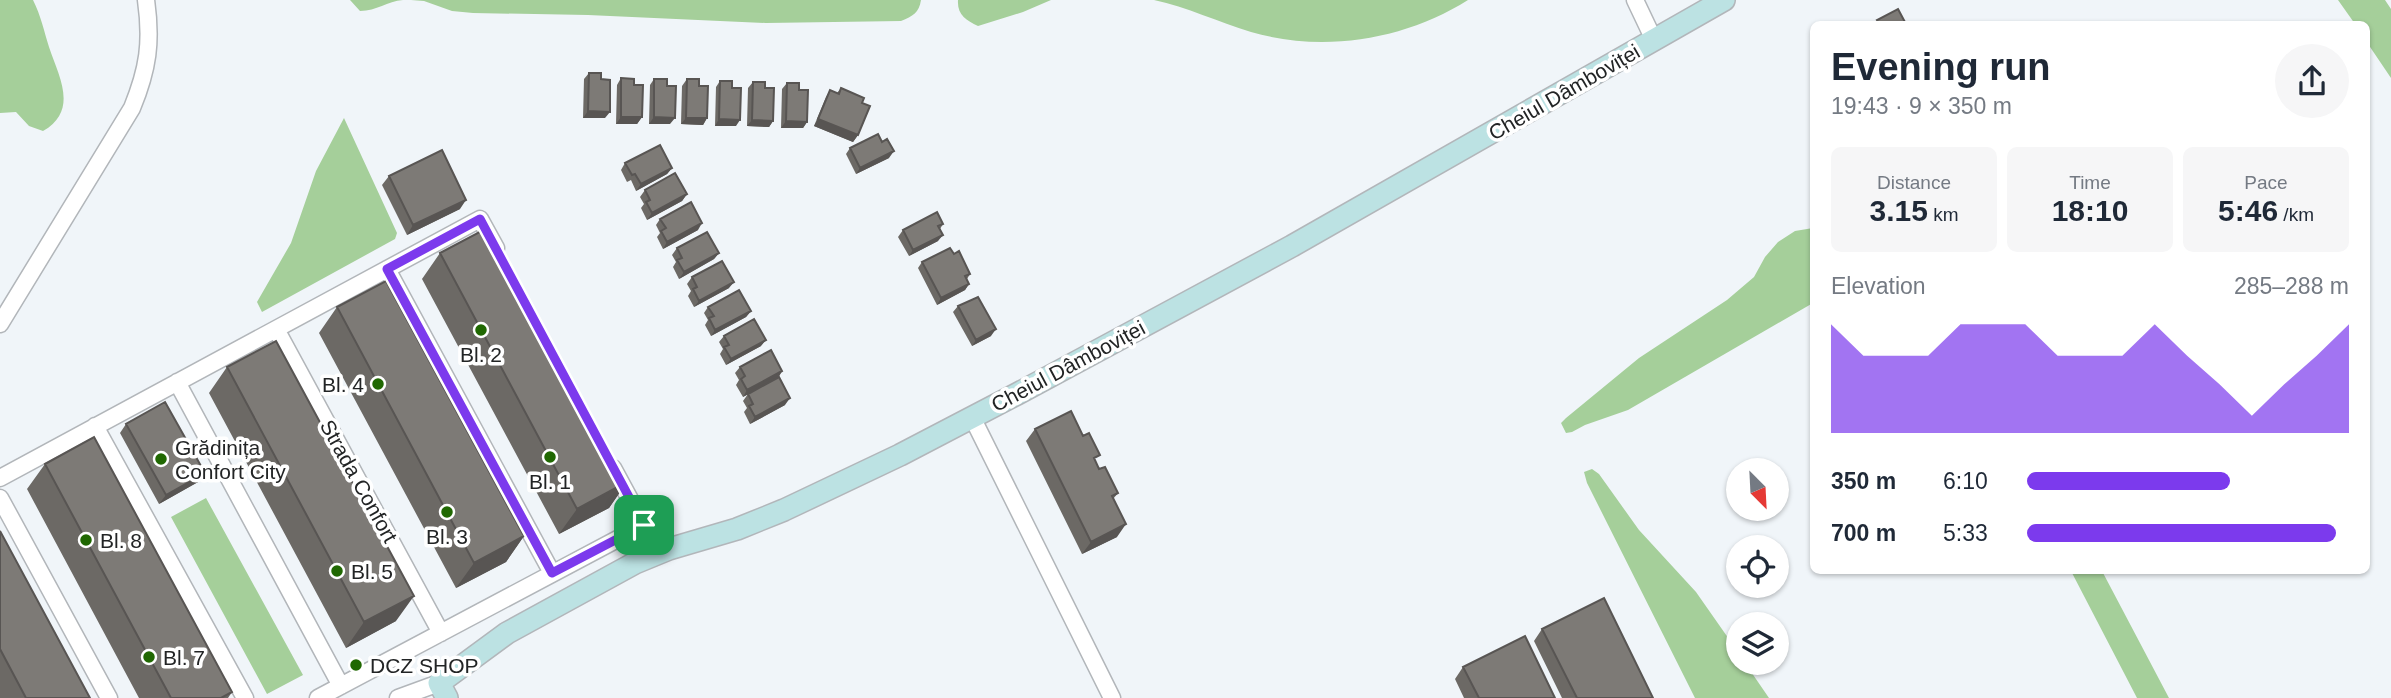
<!DOCTYPE html>
<meta charset="utf-8">
<style>
body{margin:0;font-family:Arial,sans-serif;background:#f6f6f7;color:#1f2937;height:100vh;display:flex;flex-direction:column;font-size:26px;white-space:nowrap}
*{box-sizing:border-box;margin:0}
p{font-size:23px;color:#747a83}
.icon{flex:none;width:38px;height:38px;fill:none;stroke:currentColor;stroke-width:2;stroke-linecap:round;stroke-linejoin:round}
.map{position:relative;flex:1;overflow:hidden}
.details{position:absolute;left:1810px;top:21px;width:560px;height:553px;display:flex;flex-direction:column;background:#fff;border-radius:10px;box-shadow:0 2px 5px #0004}
.details>*{flex:none}
.needle{width:46px;rotate:156deg}
.fabs{position:absolute;left:1726px;top:458px;display:grid;gap:14px}
.fabs a{display:grid;place-items:center;width:63px;height:63px;border-radius:50%;background:#fff;box-shadow:0 2px 5px #0004;font-size:35px}
.pin{position:absolute;display:grid;place-items:center;width:60px;height:60px;color:#fff;margin:-30px;border-radius:14px;box-shadow:0 4px 10px #0006}
.round{display:grid;place-items:center;flex:none;width:74px;height:74px;border-radius:37px;background:#f6f6f7}
.summary{display:flex;align-items:center;justify-content:space-between;height:119px;padding:0 21px}
h1{font-size:38px;font-weight:800;line-height:52px}
.figures{display:grid;grid-template-columns:repeat(3,1fr);gap:10px;height:119px;padding:7px 21px}
.figures div{display:grid;align-content:center;border-radius:10px;background:#f6f6f7;text-align:center}
.figures b{font-size:30px;font-weight:800}
.figures small{font-size:19px;font-weight:400}
.figures p{font-size:19px}
.chart{height:196px;padding:14px 21px}
.chart p{display:flex;justify-content:space-between}
.chart svg{width:100%;height:126px;margin-top:7px;fill:#7c3aed;opacity:.7}
ul{padding:0 21px;list-style:none;font-size:23px}
li{display:grid;grid-template-columns:112px 84px 1fr;align-items:center;height:52px}
li i{height:18px;border-radius:9px;background:#7c3aed}
.map>svg:first-child{display:block}
</style>
<div class="map">
<svg width="2391" height="698" viewBox="0 0 2391 698">
<rect width="100%" height="100%" fill="#f0f5f9"/>
<path fill="#a5cf9a" d="M0,0H33C41,16 44,31 49,47C59,77 79,110 43,131L29,126L16,112L0,113Z
M350,0H403C387,1 377,11 360,11Z
M411,0H921C919,13 913,16 901,21L766,23L588,15L473,13L452,11L424,1Z
M958,0H1051L1023,12L978,26C966,20 957,15 958,0Z
M1154,0H1468C1405,40 1323,53 1251,32C1218,22 1187,7 1154,0Z
M2338,0H2385L2391,9V78L2366,41V24H2355Z
M344,118L397,233L395,239L262,312L257,302L291,243L316,171Z
M1813,228V303L1628,410L1585,425L1572,432L1566,433L1561,423L1566,418L1639,358L1727,300L1754,277L1765,257L1778,242L1795,231Z
M1592,469L1599,474L1639,530L1696,592L1738,652V663H1745L1769,698H1695L1587,483L1584,472Z
M206,498L303,675L267,694L171,517Z
M2071,571H2102L2169,698H2137Z"/>
<g fill="none" stroke-linecap="round" stroke-linejoin="round">
<g stroke="#b2b6ba" stroke-width="19">
<path id="street" d="M1635,0L1654,40
M387,269L552,573
M0,324L132,108C148,69 152,42 146,0
M276,329L441,633
M177,382L341,686
M972,417L1112,698
M95,426L245,698
M613,468L659,553
M0,478L480,219L496,248
M0,498L109,698
M318,698L644,525
M398,698L439,683"/>
</g>
<g stroke="#b2b6ba" stroke-width="24">
<path id="secondary" d="M447,698L439,683L507,633L635,563L669,549L737,529L784,510L900,455L1017,394L1292,246L1724,0"/>
</g>
<use href="#street" stroke="#fff" stroke-width="16"/>
<use href="#secondary" stroke="#bce2e3" stroke-width="21"/>
</g>
<path fill="#6c6965" d="M589,73L601,79L605,118H583L584,79Z
M621,78L634,85L642,117L637,124H616L617,85Z
M654,79L670,124H649L650,85Z
M687,79L699,86L707,118L703,125L681,124L682,86Z
M720,81L732,88L736,126H715L716,87Z
M753,82L773,121L769,127L747,126L748,88Z
M787,83L799,90L807,122L803,128H781L782,89Z
M841,88L862,103L858,135L853,142L814,126L826,97L830,90L837,93Z
M850,148L889,158L856,174L846,154Z
M625,163L672,168L667,174L636,191L631,180L627,182L621,170Z
M389,176L460,209L407,235L382,185Z
M645,190L687,194L682,201L647,220L641,208L644,204L640,197Z
M660,219L698,230L663,249L657,237L660,233L656,225Z
M943,224L940,229L938,241L909,256L898,237L903,230Z
M677,248L719,253L714,259L679,279L673,267L676,262L672,255Z
M440,253L627,482L609,508L559,534L422,279Z
M954,254L970,274L967,279L969,284L965,290L937,305L918,268L922,262Z
M692,277L729,288L694,307L688,296L691,291L687,284Z
M958,306L991,336L972,346L953,312Z
M337,307L524,536L506,562L456,588L319,333Z
M708,307L751,311L746,317L711,336L705,325L708,320L704,313Z
M724,336L761,346L726,365L720,354L723,349L719,342Z
M227,367L396,621L346,648L209,393Z
M740,367L782,371L778,378L743,397L736,385L739,380L735,373Z
M748,394L785,405L750,424L744,412L747,408L743,401Z
M126,424L198,482L159,504L120,433Z
M1035,429L1095,461L1099,469L1118,493L1113,499L1117,537L1082,554L1026,441Z
M45,464L232,692L228,698H139L27,489Z
M0,531L90,698H0Z
M1542,629L1653,698H1562L1534,641Z
M1463,667L1555,698H1464L1455,679Z"/>
<path fill="#585553" d="M588,111L610,112L605,118H583Z
M621,117H642L637,124H616Z
M654,117L675,118L670,124H649Z
M686,118H707L703,125L681,124Z
M719,119L740,120L736,126H715Z
M818,119L858,135L853,142L814,126Z
M752,120L773,121L769,127L747,126Z
M786,121L807,122L803,128H781Z
M894,151L889,158L856,174L860,168Z
M672,168L667,174L636,191L641,184Z
M687,194L682,201L647,220L652,213Z
M466,200L460,209L407,235L413,225Z
M702,223L698,230L663,249L667,242Z
M943,235L938,241L909,256L913,250Z
M719,253L714,259L679,279L684,272Z
M734,282L729,288L694,307L699,301Z
M969,284L965,290L937,305L941,298Z
M751,311L746,317L711,336L715,330Z
M996,329L991,336L972,346L976,340Z
M766,340L761,346L726,365L731,359Z
M782,371L778,378L743,397L747,390Z
M790,398L785,405L750,424L755,417Z
M205,473L198,482L159,504L166,495Z
M627,482L609,508L559,534L577,509Z
M1126,524L1117,537L1082,554L1091,542Z
M524,536L506,562L456,588L474,563Z
M414,596L396,621L346,648L364,622Z"/>
<path fill="#7d7a76" stroke="#585553" stroke-width="2" d="M1898,9L1906,24H1880L1877,20Z
M589,73H601V79L610,80V112L588,111Z
M621,78L634,79V85H643L642,117H621Z
M654,79H667V86H676L675,118L654,117Z
M687,79H699V86H708L707,118H686Z
M720,81H732V88H741L740,120L719,119Z
M753,82H765V88H774L773,121L752,120Z
M787,83H799V90H808L807,122L786,121Z
M841,88L864,98L862,103L870,106L858,135L818,119L830,90L839,94Z
M878,134L882,142L887,139L894,151L860,168L850,148Z
M660,145L672,168L641,184L635,174L632,175L625,163Z
M442,150L466,200L413,225L389,176Z
M675,173L687,194L652,213L646,202L650,200L645,190Z
M691,202L702,223L667,242L661,231L666,228L660,219Z
M937,212L943,224L938,226L943,235L913,250L903,230Z
M489,227L627,482L577,509L440,253Z
M707,232L719,253L684,272L677,260L682,258L677,248Z
M950,248L954,254L959,251L970,274L965,276L969,284L941,298L922,262Z
M722,261L734,282L699,301L693,289L697,287L692,277Z
M386,281L524,536L474,563L337,307Z
M739,290L751,311L715,330L709,318L714,316L708,307Z
M978,297L996,329L976,340L958,306Z
M754,319L766,340L731,359L724,347L729,345L724,336Z
M276,341L414,596L364,622L227,367Z
M771,350L782,371L747,390L741,379L745,376L740,367Z
M779,377L790,398L755,417L749,406L753,404L748,394Z
M165,402L205,473L166,495L126,424Z
M1071,411L1083,436L1089,433L1100,455L1094,458L1099,469L1105,467L1118,493L1112,496L1126,524L1091,542L1035,429Z
M94,437L232,692L221,698H171L45,464Z
M0,531L90,698H26L0,649Z
M1604,598L1653,698H1577L1542,629Z
M1525,636L1555,698H1479L1463,667Z"/>
<g fill="none" stroke-linecap="round" stroke-linejoin="round">
<g stroke="#fff" stroke-width="14">
<path id="route" d="M480,219L644,525L552,573L387,269Z"/>
</g>
<use href="#route" stroke="#7c3aed" stroke-width="9"/>
</g>
<g fill="#206802" stroke="#fff" stroke-width="2.5">
<circle cx="481" cy="330" r="7"/>
<circle cx="378" cy="384" r="7"/>
<circle cx="550" cy="457" r="7"/>
<circle cx="161" cy="459" r="7"/>
<circle cx="447" cy="512" r="7"/>
<circle cx="86" cy="540" r="7"/>
<circle cx="337" cy="571" r="7"/>
<circle cx="149" cy="657" r="7"/>
<circle cx="356" cy="665" r="7"/>
</g>
<g text-anchor="middle" dominant-baseline="central" stroke-width="7" stroke-linejoin="round" paint-order="stroke">
<g font-size="21" fill="#222425" stroke="#fff">
<text transform="translate(1564 92) rotate(-30)">Cheiul Dâmboviței</text>
<text transform="translate(1068 366) rotate(-28)">Cheiul Dâmboviței</text>
<text transform="translate(359 481) rotate(61)">Strada Confort</text>
</g>
<g font-size="21" fill="#222425" stroke="#fff" text-anchor="start">
<text x="481" y="354" text-anchor="middle">Bl. 2</text>
<text x="364" y="384" text-anchor="end">Bl. 4</text>
<text x="175" y="447">Grădinița<tspan x="175" dy="24">Confort City</tspan></text>
<text x="550" y="481" text-anchor="middle">Bl. 1</text>
<text x="447" y="536" text-anchor="middle">Bl. 3</text>
<text x="100" y="540">Bl. 8</text>
<text x="351" y="571">Bl. 5</text>
<text x="163" y="657">Bl. 7</text>
<text x="370" y="665">DCZ SHOP</text>
</g>
</g>
</svg>
<div class="fabs">
<a><svg class="needle" viewBox="-14 -14 28 28"><path d="M0-13l5 13h-10z" fill="#e53935"/><path d="M0 13l5-13h-10z" fill="#747a83"/></svg></a>
<a><svg class="icon" aria-label="locate" viewBox="0 0 24 24"><circle cx="12" cy="12" r="6"/><path d="M12 2v4M12 18v4M2 12h4M18 12h4"/></svg></a>
<a><svg class="icon" aria-label="layers" viewBox="0 0 24 24"><path d="M12 4l9 5-9 5-9-5zM3 14l9 5 9-5"/></svg></a>
</div>
<div class="pin" style="left:644px;top:525px;background:#1e9e55"><svg class="icon" aria-label="arrive" viewBox="0 0 24 24"><path d="M6 21V4h12l-3 4 3 4H6"/></svg></div>
<section class="details">
<div class="summary"><div><h1>Evening run</h1><p>19:43 · 9 × 350 m</p></div><a class="round"><svg class="icon" aria-label="share" viewBox="0 0 24 24"><path d="M12 15V3M7 8l5-5 5 5M5 13v7h14v-7"/></svg></a></div>
<div class="figures">
<div><p>Distance</p><b>3.15<small> km</small></b></div>
<div><p>Time</p><b>18:10</b></div>
<div><p>Pace</p><b>5:46<small> /km</small></b></div>
</div>
<div class="chart"><p><span>Elevation</span>285–288 m</p>
<svg viewBox="0 0 160 44" preserveAspectRatio="none"><path d="M0 44V6L10 17L20 17L30 17L40 6L50 6L60 6L70 17L80 17L90 17L100 6L110 17L120 27L130 38L140 27L150 17L160 6V44z"/></svg>
</div>
<ul>
<li><b>350 m</b>6:10<i style="width:63%"></i></li>
<li><b>700 m</b>5:33<i style="width:96%"></i></li>
</ul>
</section>
</div>
